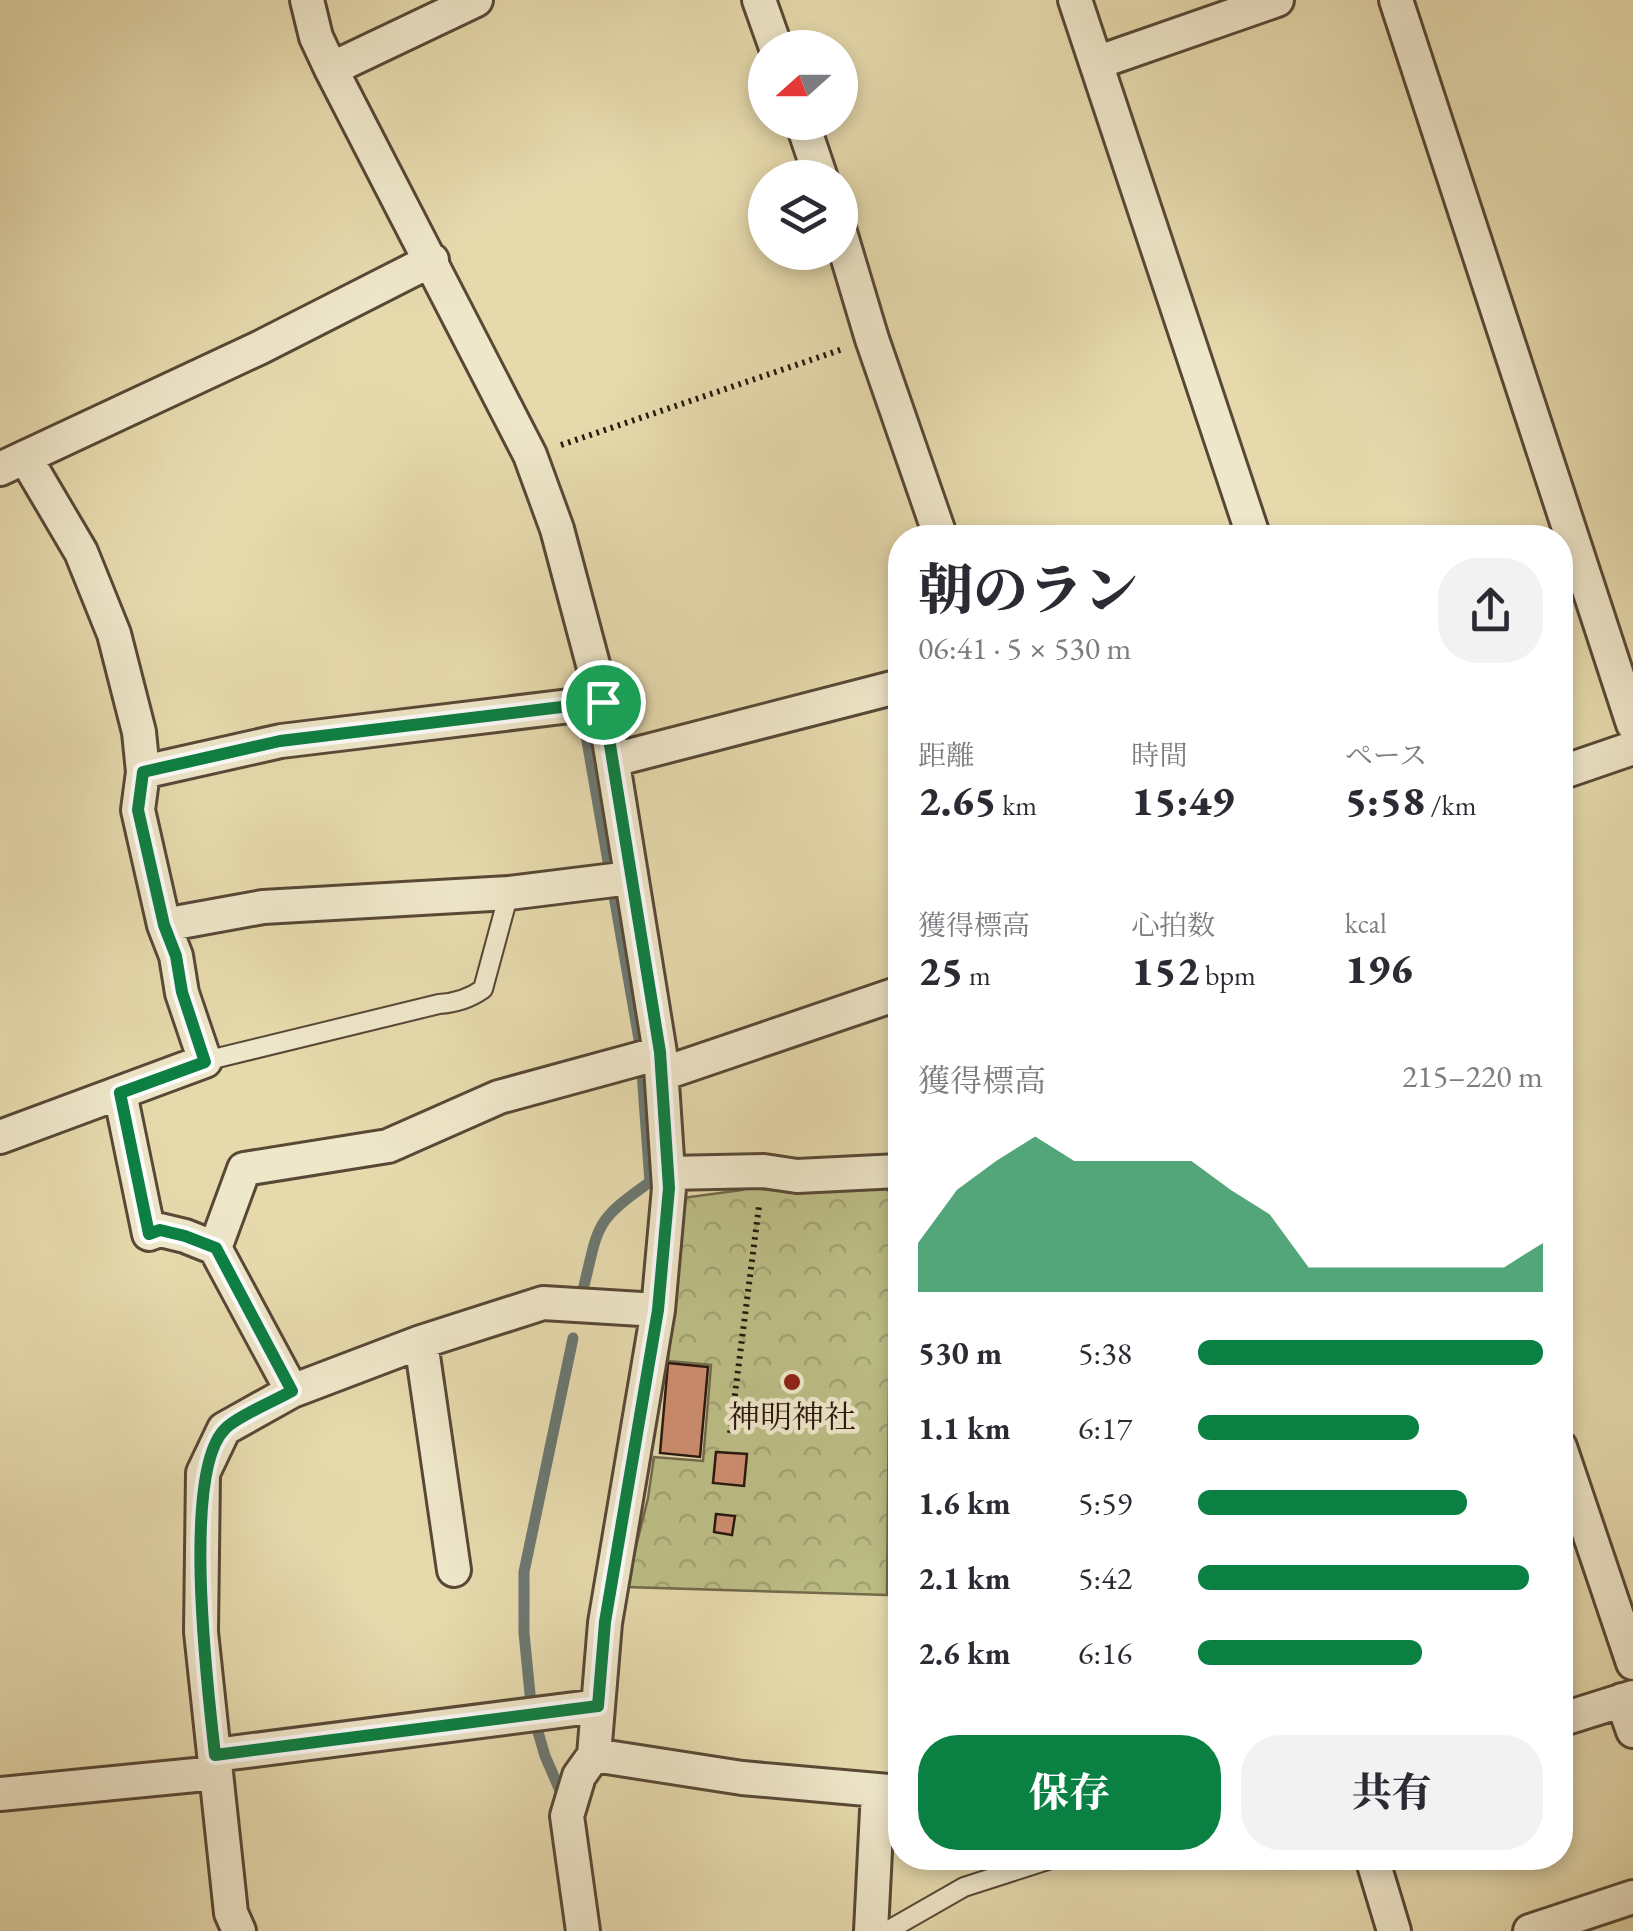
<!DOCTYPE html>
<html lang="ja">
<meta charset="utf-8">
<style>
body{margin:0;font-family:"EB Garamond","Noto Serif JP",serif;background:#f2f2f3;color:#2b2b33;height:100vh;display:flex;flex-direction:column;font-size:38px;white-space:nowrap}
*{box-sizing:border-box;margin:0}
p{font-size:32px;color:#7c7c81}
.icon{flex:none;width:55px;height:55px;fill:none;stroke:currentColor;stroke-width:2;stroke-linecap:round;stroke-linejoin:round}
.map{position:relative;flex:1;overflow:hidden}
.sheet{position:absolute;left:888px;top:525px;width:685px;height:1345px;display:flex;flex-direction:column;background:#fff;border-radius:40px;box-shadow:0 5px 15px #0003}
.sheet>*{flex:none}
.needle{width:65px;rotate:249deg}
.tools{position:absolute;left:748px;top:30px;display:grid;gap:20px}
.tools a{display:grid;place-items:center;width:110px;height:110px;border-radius:50%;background:#fff;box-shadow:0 5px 15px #0003;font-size:50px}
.pin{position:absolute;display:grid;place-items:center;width:85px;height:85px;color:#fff;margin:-42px;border:5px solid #fff;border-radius:50%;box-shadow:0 2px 10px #0007}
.round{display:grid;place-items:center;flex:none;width:105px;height:105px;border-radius:40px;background:#f2f2f3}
.head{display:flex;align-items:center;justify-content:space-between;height:170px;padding:0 30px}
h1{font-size:55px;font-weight:800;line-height:75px}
.stats{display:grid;grid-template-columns:repeat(3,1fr);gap:15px;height:170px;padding:10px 30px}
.stats div{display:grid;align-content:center}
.stats b{font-size:42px;font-weight:800}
.stats small{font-size:28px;font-weight:400}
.stats p{font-size:28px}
.chart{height:280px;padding:20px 30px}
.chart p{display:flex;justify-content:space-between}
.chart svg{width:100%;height:180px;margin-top:10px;fill:#0b8043;opacity:.7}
.button{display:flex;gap:20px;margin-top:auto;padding:20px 30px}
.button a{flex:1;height:115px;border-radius:40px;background:#0b8043;color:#fff;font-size:40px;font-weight:800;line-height:115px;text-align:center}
.button a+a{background:#f2f2f3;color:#2b2b33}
ul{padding:0 30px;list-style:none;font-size:32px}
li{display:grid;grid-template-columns:160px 120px 1fr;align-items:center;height:75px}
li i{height:25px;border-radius:12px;background:#0b8043}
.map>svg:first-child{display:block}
</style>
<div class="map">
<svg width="1633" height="1931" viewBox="0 0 1633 1931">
<defs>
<pattern id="forest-crowns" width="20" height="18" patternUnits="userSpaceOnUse" patternTransform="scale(2.5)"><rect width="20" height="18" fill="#bcbd85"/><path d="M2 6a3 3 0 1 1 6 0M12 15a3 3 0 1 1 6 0" fill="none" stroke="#a2a272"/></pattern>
</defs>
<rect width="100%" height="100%" fill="#e6daad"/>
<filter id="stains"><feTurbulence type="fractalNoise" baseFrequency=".002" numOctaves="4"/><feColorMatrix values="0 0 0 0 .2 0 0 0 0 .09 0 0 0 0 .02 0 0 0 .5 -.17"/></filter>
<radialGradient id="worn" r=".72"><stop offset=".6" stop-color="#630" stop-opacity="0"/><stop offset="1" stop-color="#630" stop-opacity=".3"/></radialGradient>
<path fill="url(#forest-crowns)" stroke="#726a4a" stroke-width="2.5" d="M747,1187L787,1192L886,1187L891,1195L887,1595L626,1587L648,1498L654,1457L703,1461L711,1365L668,1361L682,1198L742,1190Z"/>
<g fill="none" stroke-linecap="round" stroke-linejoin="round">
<path stroke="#6c7872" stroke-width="11" d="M583,1290C599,1225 593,1222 650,1182L640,1045L584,724
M531,1704L524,1633V1572L573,1338
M536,1725L545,1756L562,1795"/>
</g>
<path fill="#cd8d70" stroke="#28170e" stroke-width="2.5" d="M668,1363L708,1367L700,1457L660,1453Z
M716,1452L747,1454L744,1486L713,1483Z
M716,1514L735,1516L732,1535L714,1532Z"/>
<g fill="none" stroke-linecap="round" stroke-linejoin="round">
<g stroke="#584836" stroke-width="22">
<path id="lane" d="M205,1061L439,1004C456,1003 469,999 483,989L509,893
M900,1171V1556
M887,1931L964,1887L1054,1858"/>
</g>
<g stroke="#584836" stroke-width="38">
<path id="street" d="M307,0L316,37L331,69L530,455L557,529L603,702L660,1053L669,1188L658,1310L605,1623L594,1755L579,1776L567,1816L583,1931
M759,0L776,48
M1075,0L1254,538
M1396,0L1633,724
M1096,63L1277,0
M331,69L476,0
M802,122L821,178
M840,232L872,339L941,538
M0,469L259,348L432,260
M613,760L900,686
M143,772L281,741L603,702
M1560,773L1633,748
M164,925L263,907L509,893L630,878
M662,1074L900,993
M120,1093L149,1234L160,1230L185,1236L215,1248L292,1391
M0,1137L205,1061L182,993L176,956L164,925L138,810L143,772L139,732L114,634L81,552L25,457
M668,1173L764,1171L797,1176L899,1171
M215,1248L244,1169L388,1146L499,1097L660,1053
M421,1342L454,1570
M1560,1447L1633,1663
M1622,1700L1633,1731
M1560,1720L1633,1697
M215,1755L598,1706
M594,1755L742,1778L900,1792
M0,1794L216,1773
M1372,1858L1394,1931
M239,1931L231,1913L201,1632L203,1473L224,1429L292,1391L421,1342L543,1303L658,1310
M871,1931L878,1791
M1530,1931L1633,1897"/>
</g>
<path stroke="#28170e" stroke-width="6" stroke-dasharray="2.5 5" stroke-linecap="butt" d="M561,445L843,349
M730,1433L759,1206"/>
<use href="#lane" stroke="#efe7ca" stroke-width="18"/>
<use href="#street" stroke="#efe7ca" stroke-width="32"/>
</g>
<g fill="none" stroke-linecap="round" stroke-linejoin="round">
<g stroke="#fff" stroke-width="20">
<path id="route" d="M603,702L660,1052L669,1188L658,1310L605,1622L598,1706L215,1755C208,1692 181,1472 225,1429C236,1417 276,1400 292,1391L216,1248L185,1236L160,1230L149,1234L120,1093L205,1062L182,992L176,956L164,925L138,810L143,772L280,741Z"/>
</g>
<use href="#route" stroke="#0b8043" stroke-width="12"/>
</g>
<circle fill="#8f2418" stroke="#efe7ca" stroke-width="4" cx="792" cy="1382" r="10"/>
<g text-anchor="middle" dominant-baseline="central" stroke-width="9" stroke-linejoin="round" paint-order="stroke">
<g font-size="32" fill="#28170e" stroke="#efe7ca">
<text x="792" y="1417">神明神社</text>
</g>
</g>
<rect width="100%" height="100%" filter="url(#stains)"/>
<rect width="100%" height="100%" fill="url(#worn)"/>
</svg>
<div class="tools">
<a><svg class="needle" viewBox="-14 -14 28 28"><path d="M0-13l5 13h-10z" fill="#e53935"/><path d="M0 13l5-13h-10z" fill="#7c7c81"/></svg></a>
<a><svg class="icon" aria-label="layers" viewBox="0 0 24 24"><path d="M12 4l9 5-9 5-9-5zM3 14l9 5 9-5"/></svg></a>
</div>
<div class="pin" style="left:603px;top:702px;background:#1e9e55"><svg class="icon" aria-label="arrive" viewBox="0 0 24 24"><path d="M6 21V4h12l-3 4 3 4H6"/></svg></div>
<section class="sheet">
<div class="head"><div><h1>朝のラン</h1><p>06:41 · 5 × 530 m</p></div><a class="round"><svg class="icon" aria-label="share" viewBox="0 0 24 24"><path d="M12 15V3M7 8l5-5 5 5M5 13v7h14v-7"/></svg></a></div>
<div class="stats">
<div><p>距離</p><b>2.65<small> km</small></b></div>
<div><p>時間</p><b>15:49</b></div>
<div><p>ペース</p><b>5:58<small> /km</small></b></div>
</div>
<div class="stats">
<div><p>獲得標高</p><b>25<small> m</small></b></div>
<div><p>心拍数</p><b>152<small> bpm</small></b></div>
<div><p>kcal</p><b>196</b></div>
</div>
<div class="chart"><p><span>獲得標高</span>215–220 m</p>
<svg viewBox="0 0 160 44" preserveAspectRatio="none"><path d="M0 44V32L10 19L20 12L30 6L40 12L50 12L60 12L70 12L80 19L90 25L100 38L110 38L120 38L130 38L140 38L150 38L160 32V44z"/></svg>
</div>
<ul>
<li><b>530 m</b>5:38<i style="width:100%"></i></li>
<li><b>1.1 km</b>6:17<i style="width:64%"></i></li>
<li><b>1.6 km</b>5:59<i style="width:78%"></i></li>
<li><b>2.1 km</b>5:42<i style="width:96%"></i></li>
<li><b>2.6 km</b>6:16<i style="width:65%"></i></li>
</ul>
<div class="button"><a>保存</a><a>共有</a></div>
</section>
</div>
